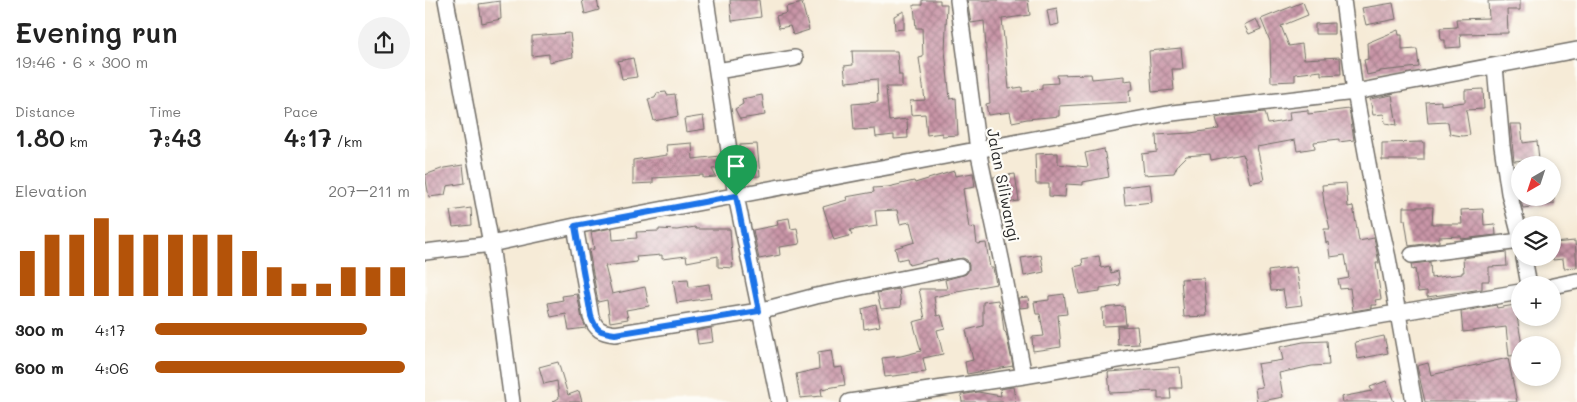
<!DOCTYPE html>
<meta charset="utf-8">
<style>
body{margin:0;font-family:Mali,sans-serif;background:#f2f2f2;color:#222;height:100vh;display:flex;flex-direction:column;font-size:19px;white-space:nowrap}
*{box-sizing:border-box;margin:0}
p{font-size:16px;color:#767676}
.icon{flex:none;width:28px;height:28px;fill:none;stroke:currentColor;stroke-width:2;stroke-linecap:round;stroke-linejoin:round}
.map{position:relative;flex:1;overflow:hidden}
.panel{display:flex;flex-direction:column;background:#fff;width:425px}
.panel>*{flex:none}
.needle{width:32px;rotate:219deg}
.fabs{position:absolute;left:1086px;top:156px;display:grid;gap:10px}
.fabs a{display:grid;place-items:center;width:50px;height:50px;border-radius:50%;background:#fff;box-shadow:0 2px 8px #0003;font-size:25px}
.pin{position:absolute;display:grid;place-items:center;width:42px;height:42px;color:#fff;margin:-51px -21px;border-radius:50% 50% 50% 0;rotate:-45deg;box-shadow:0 0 5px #0007}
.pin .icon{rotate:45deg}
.round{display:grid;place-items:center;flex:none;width:52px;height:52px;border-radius:26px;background:#f2f2f2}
.overview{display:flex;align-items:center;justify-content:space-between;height:85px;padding:0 15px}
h1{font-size:28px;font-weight:600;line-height:38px}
.stats{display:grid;grid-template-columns:repeat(3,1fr);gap:8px;height:85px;padding:5px 15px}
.stats div{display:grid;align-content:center}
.stats b{font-size:25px;font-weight:600}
.stats small{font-size:14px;font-weight:400}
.stats p{font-size:14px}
.chart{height:140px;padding:10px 15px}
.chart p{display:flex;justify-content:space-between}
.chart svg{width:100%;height:90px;margin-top:5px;stroke:#b45309;stroke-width:6}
ul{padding:0 15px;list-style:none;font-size:16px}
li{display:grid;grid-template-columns:80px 60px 1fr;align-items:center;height:38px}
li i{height:12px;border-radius:6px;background:#b45309}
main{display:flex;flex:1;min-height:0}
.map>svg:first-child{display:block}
</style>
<main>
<section class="panel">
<div class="overview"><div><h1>Evening run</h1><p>19:46 · 6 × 300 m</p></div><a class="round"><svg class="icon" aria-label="share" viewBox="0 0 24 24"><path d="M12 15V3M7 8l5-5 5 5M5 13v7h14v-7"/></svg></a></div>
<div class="stats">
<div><p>Distance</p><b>1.80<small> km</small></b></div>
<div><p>Time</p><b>7:43</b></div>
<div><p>Pace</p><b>4:17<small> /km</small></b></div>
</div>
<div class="chart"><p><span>Elevation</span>207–211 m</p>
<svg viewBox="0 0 160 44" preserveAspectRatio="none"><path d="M5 44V22M15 44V14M25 44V14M35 44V6M45 44V14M55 44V14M65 44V14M75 44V14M85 44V14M95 44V22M105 44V30M115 44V38M125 44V38M135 44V30M145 44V30M155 44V30"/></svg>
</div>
<ul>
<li><b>300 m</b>4:17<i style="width:83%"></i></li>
<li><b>600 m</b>4:06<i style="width:98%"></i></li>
</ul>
</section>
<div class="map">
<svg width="1152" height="402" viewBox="0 0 1152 402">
<defs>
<pattern id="building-cross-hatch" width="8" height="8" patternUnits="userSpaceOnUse" patternTransform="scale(1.25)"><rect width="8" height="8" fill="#c995a7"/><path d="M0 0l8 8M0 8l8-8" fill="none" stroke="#a37a88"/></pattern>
</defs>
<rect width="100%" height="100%" fill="#fdfcf7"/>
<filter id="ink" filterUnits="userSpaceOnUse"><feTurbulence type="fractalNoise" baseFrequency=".02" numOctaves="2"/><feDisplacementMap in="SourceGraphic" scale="10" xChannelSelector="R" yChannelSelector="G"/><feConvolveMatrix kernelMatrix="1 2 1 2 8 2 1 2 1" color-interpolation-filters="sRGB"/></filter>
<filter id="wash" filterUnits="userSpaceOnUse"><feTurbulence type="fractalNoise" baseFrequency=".0096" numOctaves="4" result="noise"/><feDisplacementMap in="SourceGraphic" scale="20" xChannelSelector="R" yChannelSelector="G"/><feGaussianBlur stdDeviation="1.12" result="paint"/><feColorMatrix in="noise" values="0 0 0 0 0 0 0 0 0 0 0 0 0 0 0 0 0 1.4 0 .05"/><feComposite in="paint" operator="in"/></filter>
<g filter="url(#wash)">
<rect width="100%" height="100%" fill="#f6ebd7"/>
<g id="blocks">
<path fill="url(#building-cross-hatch)" d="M157,0H172L174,10L160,14Z
M305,0H334L336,17L307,21Z
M497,0H515V4H522L520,51L525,99L531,98L533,135L517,136V133L502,135L500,114L486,115L485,101L500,100L494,58L498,57L497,28H491L489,5H497Z
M542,0H603L605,15L577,19L584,89L597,87V92L617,89V84L633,83L632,75L666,74L667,79L699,76V81L707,80L708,89L704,90L705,102L634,106V116L602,119L587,122L585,112L563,115L561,104L565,103L559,21L546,23Z
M1095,0V10H1082L1083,33L1035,34L1036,47L1020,48V40H1016L1015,28L1032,27L1031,19L1064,18L1063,1Z
M75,1L76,19L57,23L54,4Z
M878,2L883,15L856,26L864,46L877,44L879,59L915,57L916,74L896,75V71L870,74V81L846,82L845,41L836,19Z
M377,3L384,30L368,35L365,26L354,28L351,16L362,13L361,7Z
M968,3L971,19L941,25L937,8Z
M632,8L634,24L625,26L622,10Z
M479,11V29L470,30L469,16Z
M831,19L836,29L824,34L819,25Z
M909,23V34H890V24Z
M973,30L974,35H977V50L992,49L994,67L955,71V72L942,75L939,60L943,59L942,43Z
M145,33L148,57L124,62V54L107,56V36Z
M756,48L758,69H747L749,90L727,92L724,51Z
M427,51H472L474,75H477V87H461L464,121L482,119L483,138L469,139V135L451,137L450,129L429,130L427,104L453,102L452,79L421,82L419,66L428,65Z
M208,58L212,77L197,79L193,61Z
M1058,89L1059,109L1041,110L1045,135L1037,136L1025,134L1023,122L1003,123L1001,102L1016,101V105L1040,102V90Z
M241,92L242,95L250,94L253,116L229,121L223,99L230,98L232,93Z
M337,95L340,115L315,119L310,109L318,104L317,99Z
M967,95L972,125L960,123L959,114L948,115L945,99Z
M924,109L929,140L914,142V139L889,142L890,148L872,151L870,140L832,147L839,180L825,183L818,154L786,160L785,154L761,156L753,164L749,173L719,175L717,154L732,152L731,135L765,133L794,129L791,118L796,117L840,112L843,124L865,120L864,112L883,110V114Z
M278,116L280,129L261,132L259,119Z
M1085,124H1096L1098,143L1112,141L1114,159L1089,161Z
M999,142V160H957V143Z
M267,143L268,159L295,156L296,168L287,169L291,177L278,178V175L228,178V183L208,184V160L242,155L241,145Z
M332,144L335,176L318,177L315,145Z
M679,149L684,177L658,182V185L641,184L640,197L624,196V184H611L610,154L633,153V164L663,167L660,153Z
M38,165L40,183L22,186L20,195L4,197L0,175L19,168Z
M529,171L530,176L548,173L550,187L538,189L544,228L550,227L552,244L561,243L565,268H568L571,284L532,291V292L509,297L512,316L516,315L520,328L512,330L518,354L498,358L501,372L460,377L457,358L476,356L496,351L488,322L500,319L494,289H522L520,280L541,274L544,270V265L542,260L538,258L513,262L512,258L484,265L482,258L473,260L470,248L490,242L485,222L475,224L472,210L450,211L452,226L425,230L427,235L409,240L398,207L422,200L421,197L449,192L448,188L463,187L489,181L490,183Z
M590,174L594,201L574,204L568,177Z
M921,183L923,207L928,206L934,241L949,238L954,263H951L956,299L950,300L952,305H946V308L928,311L925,288L915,289L913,280L924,278L920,255L905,257L903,242L901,243L899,229H905L899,203L897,185Z
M725,184L727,202L700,205L698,187Z
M1095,198H1129V204L1098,208Z
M978,207H1008L1007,224H1037L1036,210L1058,209L1059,225L1070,224L1071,235L1036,239V236L1014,237V242L984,246L980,220H978Z
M46,208L47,225L28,227L25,211Z
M364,218L366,229L372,228L375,244L354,247L355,255L334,259L328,230L353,225L352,220Z
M270,227L271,229H305L308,268L293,267V256L262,262L261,256L237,259V255L211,257L212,262L180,266L187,294L220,287L224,306L201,310L203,319L185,322L182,300L173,302L164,250L169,249L166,232L187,228L188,240L212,238L211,232L234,231V229L252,230Z
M1150,241L1152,267L1139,268L1138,259L1128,260V243Z
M1081,252L1082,266L1064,267V281H1057V289L1002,297V291L993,292L990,269L987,270L986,264L1005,262L1006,278L1037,274V272H1039L1038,258Z
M616,255L619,272L599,276L596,258Z
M674,256L676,268L684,266L686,273L693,271L695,285L675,288V291L654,294L649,267L658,265L657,259Z
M871,267L877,305L861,307L858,290L846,291L843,271Z
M779,278L782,316L759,317L756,279Z
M263,279L264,287L284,284L286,298L252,303L248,280Z
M474,289L476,307L456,309L452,293Z
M152,294L157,319L161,328L144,330L141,314L126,317L123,303L138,300L137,296Z
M639,294L642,314L633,315L636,347L608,351L607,337L619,336L615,314H611L609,302L624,300V296Z
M603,297L604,307L595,308L593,298Z
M573,300L574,306H576L579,331L581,333L588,366L542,374L540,362L548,360L541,330L558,326V302Z
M451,305L455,326L439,329L437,309Z
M1071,305L1072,308L1090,305L1097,345H1095V355L1084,356L1081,327L1038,332L1036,312Z
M699,306L701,325L678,326L677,308Z
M712,326L714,344L693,345L692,327Z
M286,328L288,342L273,344L271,331Z
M959,336L963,353L933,359L930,342Z
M902,341L904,365L887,366L854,373L858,397L832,402L830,388L837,387L832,364L858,360L855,347L878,342Z
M406,350L409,368L417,367L420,385L396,389L397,396L375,398L371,374L394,369L393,352Z
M1083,358L1092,402H1000L992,366L1003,363L1006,375Z
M133,362L143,395L154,391L157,402H127L134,398L132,381L119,384L114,367Z
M755,367L757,388H745L746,399H733V391L685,393L683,372Z
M961,381L969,402H917L916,397L947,391L945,387Z
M588,387L591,402H537L536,395L553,392L576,396L575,389Z"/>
</g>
</g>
<g filter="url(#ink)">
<use href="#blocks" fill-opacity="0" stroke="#726e67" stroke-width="1"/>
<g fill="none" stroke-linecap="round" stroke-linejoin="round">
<g stroke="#726e67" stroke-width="18">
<path id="minor" d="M21,0L66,244L87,402
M281,0L311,196L354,402
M533,0L553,150L577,263L599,376
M918,0L930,92L948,191L963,258L989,402
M1070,66L1077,146L1084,193L1095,236
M292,71L370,58
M150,226L166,317C171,330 176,332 190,334L334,311L391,296L535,267
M0,252L66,244L150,226L747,113L930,92L1152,50
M987,255L1095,241
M1099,258L1104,285
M1128,286L1152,281
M424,402L599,376L1095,292"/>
</g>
<use href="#minor" stroke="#fff" stroke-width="15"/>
</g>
</g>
<g fill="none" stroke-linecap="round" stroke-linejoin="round" filter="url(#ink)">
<g stroke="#fff" stroke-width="10">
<path id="route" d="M311,196L334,311L190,334C175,332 171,331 166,316L150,226Z"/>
</g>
<use href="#route" stroke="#1a73e8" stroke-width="6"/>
</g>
<g text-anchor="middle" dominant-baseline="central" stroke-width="4.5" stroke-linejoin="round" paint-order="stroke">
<g font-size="16" fill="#2b2b2b" stroke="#fdfcf7">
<text transform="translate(579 185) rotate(79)">Jalan Siliwangi</text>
</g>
</g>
</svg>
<div class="fabs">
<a><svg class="needle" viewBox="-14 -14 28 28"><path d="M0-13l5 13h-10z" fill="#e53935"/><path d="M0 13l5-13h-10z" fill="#767676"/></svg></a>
<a><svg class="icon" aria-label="layers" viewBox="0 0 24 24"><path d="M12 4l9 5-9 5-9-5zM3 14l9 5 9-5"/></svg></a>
<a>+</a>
<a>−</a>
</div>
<div class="pin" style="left:311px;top:196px;background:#1e9e55"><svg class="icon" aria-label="arrive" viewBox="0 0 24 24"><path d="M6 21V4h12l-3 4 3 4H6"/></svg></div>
</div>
</main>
